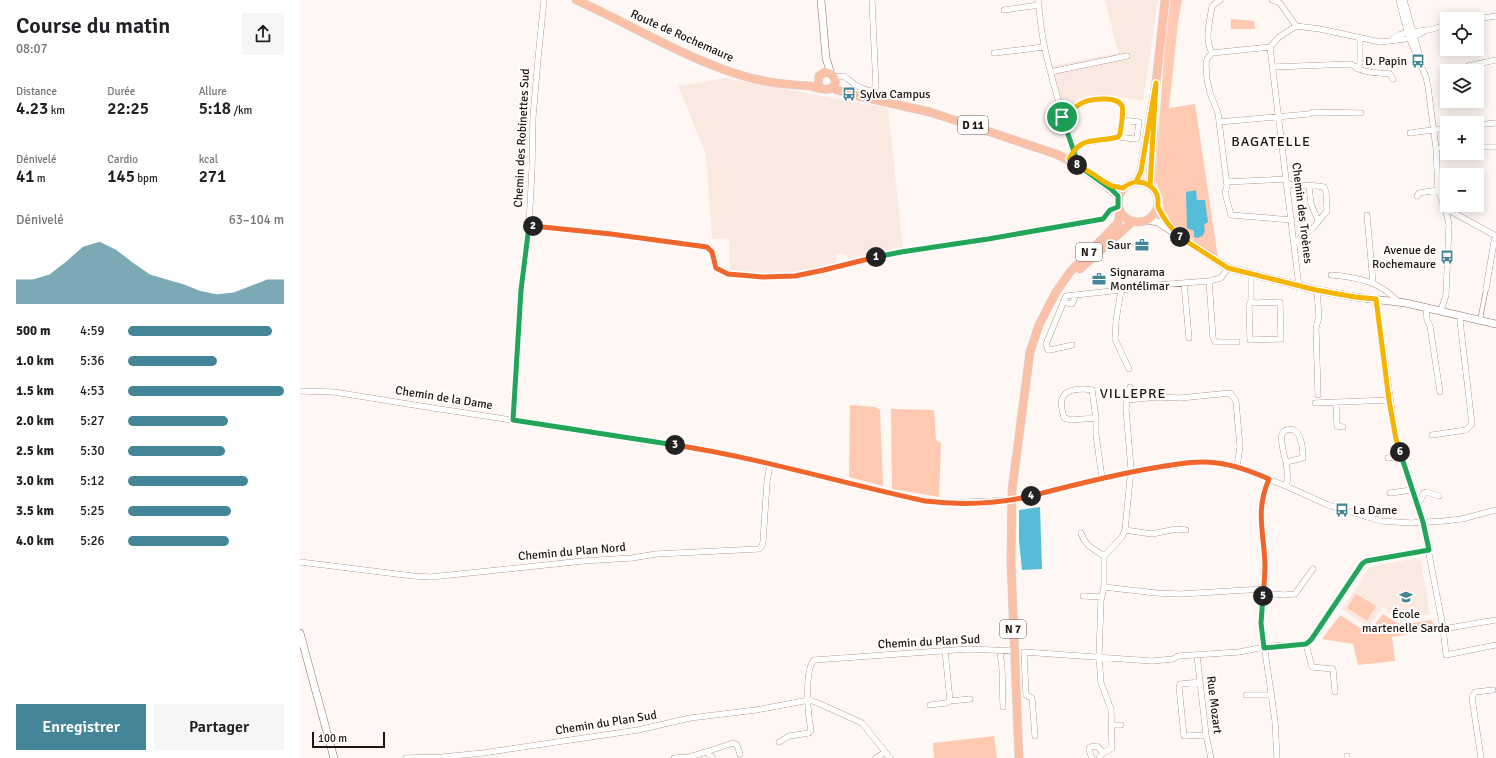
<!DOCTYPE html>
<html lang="fr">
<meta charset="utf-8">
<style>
body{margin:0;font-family:Signika,sans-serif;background:#f6f6f6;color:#202124;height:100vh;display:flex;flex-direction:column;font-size:15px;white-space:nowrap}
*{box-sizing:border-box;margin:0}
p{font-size:13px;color:#757577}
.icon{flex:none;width:22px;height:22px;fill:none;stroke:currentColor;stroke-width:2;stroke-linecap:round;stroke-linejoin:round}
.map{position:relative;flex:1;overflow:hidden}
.details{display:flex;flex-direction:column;background:#fff;width:300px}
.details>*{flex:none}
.fabs{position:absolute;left:1140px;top:12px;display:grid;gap:8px}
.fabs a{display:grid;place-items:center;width:44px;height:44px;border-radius:0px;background:#fff;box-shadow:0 2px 10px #0003;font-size:20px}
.scale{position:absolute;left:12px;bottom:10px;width:73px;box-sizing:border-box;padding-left:4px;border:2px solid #20140f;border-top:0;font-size:11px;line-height:14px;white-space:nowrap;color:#20140f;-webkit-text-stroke:3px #fff;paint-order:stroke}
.pin{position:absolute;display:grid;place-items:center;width:34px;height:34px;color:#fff;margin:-17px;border:2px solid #fff;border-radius:50%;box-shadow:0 1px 4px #0007}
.km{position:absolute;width:20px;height:20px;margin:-10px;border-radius:50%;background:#222;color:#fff;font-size:11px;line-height:20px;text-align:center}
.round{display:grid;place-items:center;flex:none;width:42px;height:42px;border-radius:0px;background:#f6f6f6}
.head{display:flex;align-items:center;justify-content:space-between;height:68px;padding:0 16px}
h1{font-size:22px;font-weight:600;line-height:30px}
.metrics{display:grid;grid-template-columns:repeat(3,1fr);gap:6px;height:68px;padding:4px 16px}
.metrics div{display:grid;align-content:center}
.metrics b{font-size:17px;font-weight:600}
.metrics small{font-size:11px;font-weight:400}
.metrics p{font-size:11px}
.chart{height:112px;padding:8px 16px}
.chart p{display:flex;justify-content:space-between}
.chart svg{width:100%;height:72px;margin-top:4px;fill:#448597;opacity:.7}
.primary-button{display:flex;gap:8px;margin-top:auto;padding:8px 16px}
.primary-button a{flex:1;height:46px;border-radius:0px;background:#448597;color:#fff;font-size:16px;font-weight:600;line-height:46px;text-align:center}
.primary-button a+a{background:#f6f6f6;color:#202124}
ul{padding:0 16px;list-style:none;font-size:13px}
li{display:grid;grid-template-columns:64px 48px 1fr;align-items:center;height:30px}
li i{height:10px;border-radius:5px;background:#448597}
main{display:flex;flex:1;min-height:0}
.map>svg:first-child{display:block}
</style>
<main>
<section class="details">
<div class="head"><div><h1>Course du matin</h1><p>08:07</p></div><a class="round"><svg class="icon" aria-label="share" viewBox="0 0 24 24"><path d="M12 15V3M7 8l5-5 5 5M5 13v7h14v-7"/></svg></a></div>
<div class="metrics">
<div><p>Distance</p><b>4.23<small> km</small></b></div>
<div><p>Durée</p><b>22:25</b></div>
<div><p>Allure</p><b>5:18<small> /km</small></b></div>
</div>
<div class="metrics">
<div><p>Dénivelé</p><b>41<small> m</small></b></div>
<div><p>Cardio</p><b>145<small> bpm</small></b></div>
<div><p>kcal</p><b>271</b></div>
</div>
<div class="chart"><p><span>Dénivelé</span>63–104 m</p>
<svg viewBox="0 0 160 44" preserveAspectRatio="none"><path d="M0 44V29L10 29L20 26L30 18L40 9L50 6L60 11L70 19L80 26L90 29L100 32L110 36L120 38L130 37L140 33L150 29L160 29V44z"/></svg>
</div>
<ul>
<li><b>500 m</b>4:59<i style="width:92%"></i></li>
<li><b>1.0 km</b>5:36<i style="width:57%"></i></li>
<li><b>1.5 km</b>4:53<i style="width:100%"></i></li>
<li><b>2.0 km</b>5:27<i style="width:64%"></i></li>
<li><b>2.5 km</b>5:30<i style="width:62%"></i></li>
<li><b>3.0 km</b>5:12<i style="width:77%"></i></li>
<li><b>3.5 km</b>5:25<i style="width:66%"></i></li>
<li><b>4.0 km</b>5:26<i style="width:65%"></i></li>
</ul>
<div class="primary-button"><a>Enregistrer</a><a>Partager</a></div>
</section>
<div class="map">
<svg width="1196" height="758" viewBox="0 0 1196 758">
<rect width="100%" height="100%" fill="#fff7f4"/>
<path fill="#fae9e1" d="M805,0H858L843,101L815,96L784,100L765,113L751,66L818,53Z
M425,78L588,108L603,249L549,262L546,254H537L535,265L493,274H461L430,270L429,238L412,239L406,154L378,86Z
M1116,558L1121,561L1130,614L1100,619L1088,612L1084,606L1068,628L1042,609L1070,567Z"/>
<path fill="#ffc9b2" d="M870,0H882L878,22L869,108L895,104L918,258L883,232L871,221L864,210L862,195L855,181L864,56Z
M931,19L954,21L955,29H931Z
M550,405L575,407L580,410L583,486L549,477Z
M591,409L634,410L636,440L641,443L639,497L592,489Z
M1056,594L1076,606L1067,621L1047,608Z
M1083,614L1100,625L1131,620L1137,628L1092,637L1095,661L1058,665L1053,644L1022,639L1040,615L1068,633Z
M694,736L697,758H634L633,743Z"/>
<path fill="#56bdd8" d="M896,190L897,200H905L908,222L904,225L905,231L902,237L900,236L899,238L894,237V231L887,228L886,192Z
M740,507L742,569L722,570L719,541V510Z"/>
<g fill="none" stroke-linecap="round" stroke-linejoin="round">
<g stroke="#8d6e61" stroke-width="5">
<path id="pedestrian" d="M1180,320L1186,289"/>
</g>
<g stroke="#8d6e61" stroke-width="6">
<path id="minor" d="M738,0C740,16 741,33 745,49C753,89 767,127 779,166
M920,0L912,6C910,21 904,39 912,53L970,47L979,37L996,26L1020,29L1080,42L1106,39L1120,34L1126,30
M972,0L980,3L996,26
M1099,0L1108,35L1126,77L1128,87L1136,148L1138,190L1145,208L1149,224L1146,295L1141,310
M1104,0L1120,57
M704,10L739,5
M1177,19L1196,16
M1093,39C1104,30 1115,32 1128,30C1134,29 1141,26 1147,25
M970,47L999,287
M694,53L744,47
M912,53L907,59L906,64L907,79L910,93L918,113L927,186L925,193L931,215L992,220
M973,67L1051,64C1063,74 1075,72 1090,74L1093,79
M1057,69L1060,63V38
M1168,71V66L1196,60
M750,72L827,56
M534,77L544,76C553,83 559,89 571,91L576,87L572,0
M762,117C769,113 774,108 780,104C788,99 816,96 821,105C824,109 822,115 822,120
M919,122L1009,114L1012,112L1061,113
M1177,125L1196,123
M1110,133L1147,128
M1177,147H1196
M1136,148H1147
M769,159L774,149L785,143L818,137L834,139L837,138L839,122L822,120L820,134L818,137
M926,182L986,179
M987,184L1017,186L1024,187L1026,192L1027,211L1013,228L994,243
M1009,186L1011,204L1018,220
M1117,196L1119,193L1138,190
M1145,208L1196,236
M1067,215L1073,283
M229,226L311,234L407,247L412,252L416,268L428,274L463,277L495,276L524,270L601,252L790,222L803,219L810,210L818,207
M951,275V301L949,305L950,340L981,339L980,302L955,303L951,301
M1031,275C1056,277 1082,282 1098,302
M909,281L913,338L915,342H937
M884,283L889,338
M1186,289L1195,236
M821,290L816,321L815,339L829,369
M1017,291L1019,317L1016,328L1018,395
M1076,299L1096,439L1123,523L1143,627L1146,655L1196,645
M763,302L772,304L776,295
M1126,307L1127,320L1130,326L1140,392
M772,345L750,350H748L746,344L766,296L821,290L857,285L909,281L921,278L928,268
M0,391L34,392L133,408L401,449L470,464L606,497L645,503L712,500L831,472L897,462L916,463L937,467L986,486L1028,505L1081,521L1111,523L1144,521L1162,519L1196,510
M827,400L830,387
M1036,402L1037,426L1043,427
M1015,403L1089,400
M796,418L771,420L764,418C763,413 760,405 762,399C765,388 784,388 792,390L796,418V435L802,478
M213,420L221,290L229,226L232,168L233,117L238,59L244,0
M1132,435L1166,430L1172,424L1160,321L1161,316
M1088,458L1101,456
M986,462C984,454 980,442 982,434C983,432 984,430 987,430C1001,425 1003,449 1003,458L986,462L988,478L986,486
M969,479L963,495L961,505V515L965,564L961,623L975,721L977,758
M1090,493L1112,490
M1116,503L1120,501L1124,493L1126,492L1139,496
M825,530L852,534L876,529L886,530
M781,533C785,546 794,549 804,556
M0,562L113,576L131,577L283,561L332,558L356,554L459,549L462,546L463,542L467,482L470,464
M804,587L856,593L880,594L964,589
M963,593L984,595L995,594L1013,569
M783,596L802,597
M1143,629L1196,620
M1006,644L1012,667L1033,669L1035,692
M700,651L702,669L703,707
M897,655L906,735L911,758
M900,682L880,684L879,687L884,736L906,735
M946,695H972
M650,701L670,699
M630,705L646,703L650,701L645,650
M811,725H821
M735,736L732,698L726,695L724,652L852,661L873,659L878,656L939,652L970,646L1006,644L1011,640L1062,564L1066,561L1072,560L1129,550
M479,742L489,736L509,733L511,730C508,716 504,671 514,660L669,649L714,651
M406,752L433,743L437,745L440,754
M1047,756V758
M106,758L142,757L183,753L338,730L390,718L456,710L509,700L518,703L562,723L590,758
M374,758L389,757L406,752L413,758
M576,758L585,752
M792,758L789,750L790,747L797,746L803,753
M799,758L803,753L812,748L811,709L801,683L799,656L801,600L804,587V556L822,537L825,530L831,469L826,409L827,400L857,397L880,398L930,393L936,401L940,447L937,467
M1181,758L1172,698L1175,692L1193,690"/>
</g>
<g stroke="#8d6e61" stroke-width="8">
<path id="tertiary" d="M521,0L526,58L531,74
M858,207L863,217L874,230
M847,220L858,222L928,268L1016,290L1055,297L1106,303L1196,324
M0,633L34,758"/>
</g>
<g stroke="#d7d5d4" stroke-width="9">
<path id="primary" d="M276,0C330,24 381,56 437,74C458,81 488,85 510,86C517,87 531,94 535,84C536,80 534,76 531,74L525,72L519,76L518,84L521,88
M532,88L549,94L630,112L756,154C775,162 803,182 818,196
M818 202a20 20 0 1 1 40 0a20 20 0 1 1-40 0Z
M836,182L841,171L856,83L865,0
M850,186L854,123
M780,269L832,222
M719,758L711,563L712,490L730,352L739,325L756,292L770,272L814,227L818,223L820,212"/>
</g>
<use href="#pedestrian" stroke="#fff" stroke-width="4"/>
<use href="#minor" stroke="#fff" stroke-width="5.5"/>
<use href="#tertiary" stroke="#fff" stroke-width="7"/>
<use href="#primary" stroke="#fac1a8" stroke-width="8"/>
</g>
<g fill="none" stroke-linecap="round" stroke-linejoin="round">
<g stroke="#fff" stroke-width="8">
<path id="split-1" d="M576,257L601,252L688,239L803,219L810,210L818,207V196L811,189L779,166L762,117"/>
</g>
<g stroke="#fff" stroke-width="8">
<path id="split-2" d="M233,226L311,234L407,247L412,252L416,268L428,274L463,277L495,276L524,270L576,257"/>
</g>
<g stroke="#fff" stroke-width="8">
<path id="split-3" d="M233,226H229L221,290L213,420L375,445"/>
</g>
<g stroke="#fff" stroke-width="8">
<path id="split-4" d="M375,445C460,458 541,483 625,501C659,505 697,504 731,496"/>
</g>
<g stroke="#fff" stroke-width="8">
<path id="split-5" d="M731,496C773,485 816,474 859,467C878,464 898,460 917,463C935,465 953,472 969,479C955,511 964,532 965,565C965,575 964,586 963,596"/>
</g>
<g stroke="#fff" stroke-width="8">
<path id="split-6" d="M963,596L961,623L964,648L1006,644L1011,640L1062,564L1066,561L1072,560L1129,550L1123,522L1100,452"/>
</g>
<g stroke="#fff" stroke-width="8">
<path id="split-7" d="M880,237L928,268L1016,290L1055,297L1076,299L1089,400L1096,439L1100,452"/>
</g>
<g stroke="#fff" stroke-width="8">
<path id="split-8" d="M777,165L793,174L803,181L812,186L823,188C831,181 841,180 850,186L856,83L841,171L836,182C847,182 857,188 858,200C858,204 857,206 859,209C864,220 872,229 880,237"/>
</g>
<g stroke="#fff" stroke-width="8">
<path id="split-9" d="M762,117C769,113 774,108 780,104C788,99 817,95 822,106C824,111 821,127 820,134L818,137C796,143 781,135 769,159L777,165"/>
</g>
<use href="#split-1" stroke="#22a559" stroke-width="5"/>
<use href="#split-2" stroke="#f0652b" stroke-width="5"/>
<use href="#split-3" stroke="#22a559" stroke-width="5"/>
<use href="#split-4" stroke="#f0652b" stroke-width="5"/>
<use href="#split-5" stroke="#f0652b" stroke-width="5"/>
<use href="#split-6" stroke="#22a559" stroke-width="5"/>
<use href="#split-7" stroke="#f5b400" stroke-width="5"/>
<use href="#split-8" stroke="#f5b400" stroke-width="5"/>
<use href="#split-9" stroke="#f5b400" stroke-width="5"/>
</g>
<defs>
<g id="bus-bare" transform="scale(1.08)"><path d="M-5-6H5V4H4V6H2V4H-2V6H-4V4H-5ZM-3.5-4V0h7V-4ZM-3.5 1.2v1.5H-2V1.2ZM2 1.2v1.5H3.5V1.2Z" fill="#448597" stroke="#fff" stroke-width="2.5" paint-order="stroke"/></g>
<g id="office-bare" transform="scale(1.08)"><path d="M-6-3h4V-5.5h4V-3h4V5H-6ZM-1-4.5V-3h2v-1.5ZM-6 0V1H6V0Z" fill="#448597" stroke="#fff" stroke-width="2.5" paint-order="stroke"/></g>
<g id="school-bare" transform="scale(1.08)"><path d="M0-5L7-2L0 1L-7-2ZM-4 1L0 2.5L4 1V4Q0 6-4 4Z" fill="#448597" stroke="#fff" stroke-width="2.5" paint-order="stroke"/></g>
</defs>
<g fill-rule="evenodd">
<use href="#bus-bare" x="1118" y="61"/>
<use href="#bus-bare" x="549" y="94"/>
<use href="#office-bare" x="842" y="245"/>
<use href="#bus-bare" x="1147" y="257"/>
<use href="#office-bare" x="799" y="279"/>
<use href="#bus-bare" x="1042" y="510"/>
<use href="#school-bare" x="1106" y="597"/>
</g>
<g text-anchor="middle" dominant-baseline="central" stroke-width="4" stroke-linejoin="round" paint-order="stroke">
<g fill="#fff" stroke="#635a57" stroke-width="1">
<rect x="658" y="116" width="30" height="18" rx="3"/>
<rect x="776" y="243" width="26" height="18" rx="3"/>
<rect x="700" y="620" width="26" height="18" rx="3"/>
</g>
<g font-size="11" font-weight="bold" fill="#20140f">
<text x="673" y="125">D 11</text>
<text x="789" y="252">N 7</text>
<text x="713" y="629">N 7</text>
</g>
<g font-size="12" fill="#20140f" stroke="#fff">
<text transform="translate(382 36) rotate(24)">Route de Rochemaure</text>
<text transform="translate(222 138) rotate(-87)">Chemin des Robinettes Sud</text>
<text transform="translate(1002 213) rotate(83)">Chemin des Troènes</text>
<text transform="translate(144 398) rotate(9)">Chemin de la Dame</text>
<text transform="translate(272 552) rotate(-5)">Chemin du Plan Nord</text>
<text transform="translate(629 642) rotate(-3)">Chemin du Plan Sud</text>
<text transform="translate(914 705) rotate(83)">Rue Mozart</text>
<text transform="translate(306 723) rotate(-9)">Chemin du Plan Sud</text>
</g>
<g font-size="12" fill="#20140f" stroke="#fff" text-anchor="end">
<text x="1107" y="61">D. Papin</text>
<text x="560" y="94" text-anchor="start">Sylva Campus</text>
<text x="831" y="245">Saur</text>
<text x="1136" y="250">Avenue de<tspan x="1136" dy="14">Rochemaure</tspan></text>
<text x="810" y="272" text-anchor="start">Signarama<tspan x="810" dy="14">Montélimar</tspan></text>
<text x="1053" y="510" text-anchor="start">La Dame</text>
<text x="1106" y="614" text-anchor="middle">École<tspan x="1106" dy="14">martenelle Sarda</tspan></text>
</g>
<g font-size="14" letter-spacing="1" fill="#20140f" stroke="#fff">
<text x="971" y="141">BAGATELLE</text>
<text x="833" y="393">VILLEPRE</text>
</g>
</g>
</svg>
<div class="fabs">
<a><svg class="icon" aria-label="locate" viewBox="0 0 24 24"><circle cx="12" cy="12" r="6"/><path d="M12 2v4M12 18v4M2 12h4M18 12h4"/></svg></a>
<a><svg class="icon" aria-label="layers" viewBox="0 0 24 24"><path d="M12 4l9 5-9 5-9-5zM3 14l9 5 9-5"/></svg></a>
<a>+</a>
<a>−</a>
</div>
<div class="scale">100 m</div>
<div class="pin" style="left:762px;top:117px;background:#1e9e55"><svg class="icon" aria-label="arrive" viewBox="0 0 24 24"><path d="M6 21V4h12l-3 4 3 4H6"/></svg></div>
<b class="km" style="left:576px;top:257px">1</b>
<b class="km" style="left:233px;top:226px">2</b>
<b class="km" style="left:375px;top:445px">3</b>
<b class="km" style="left:731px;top:496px">4</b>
<b class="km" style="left:963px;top:596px">5</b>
<b class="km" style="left:1100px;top:452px">6</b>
<b class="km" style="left:880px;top:237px">7</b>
<b class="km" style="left:777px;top:165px">8</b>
</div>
</main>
